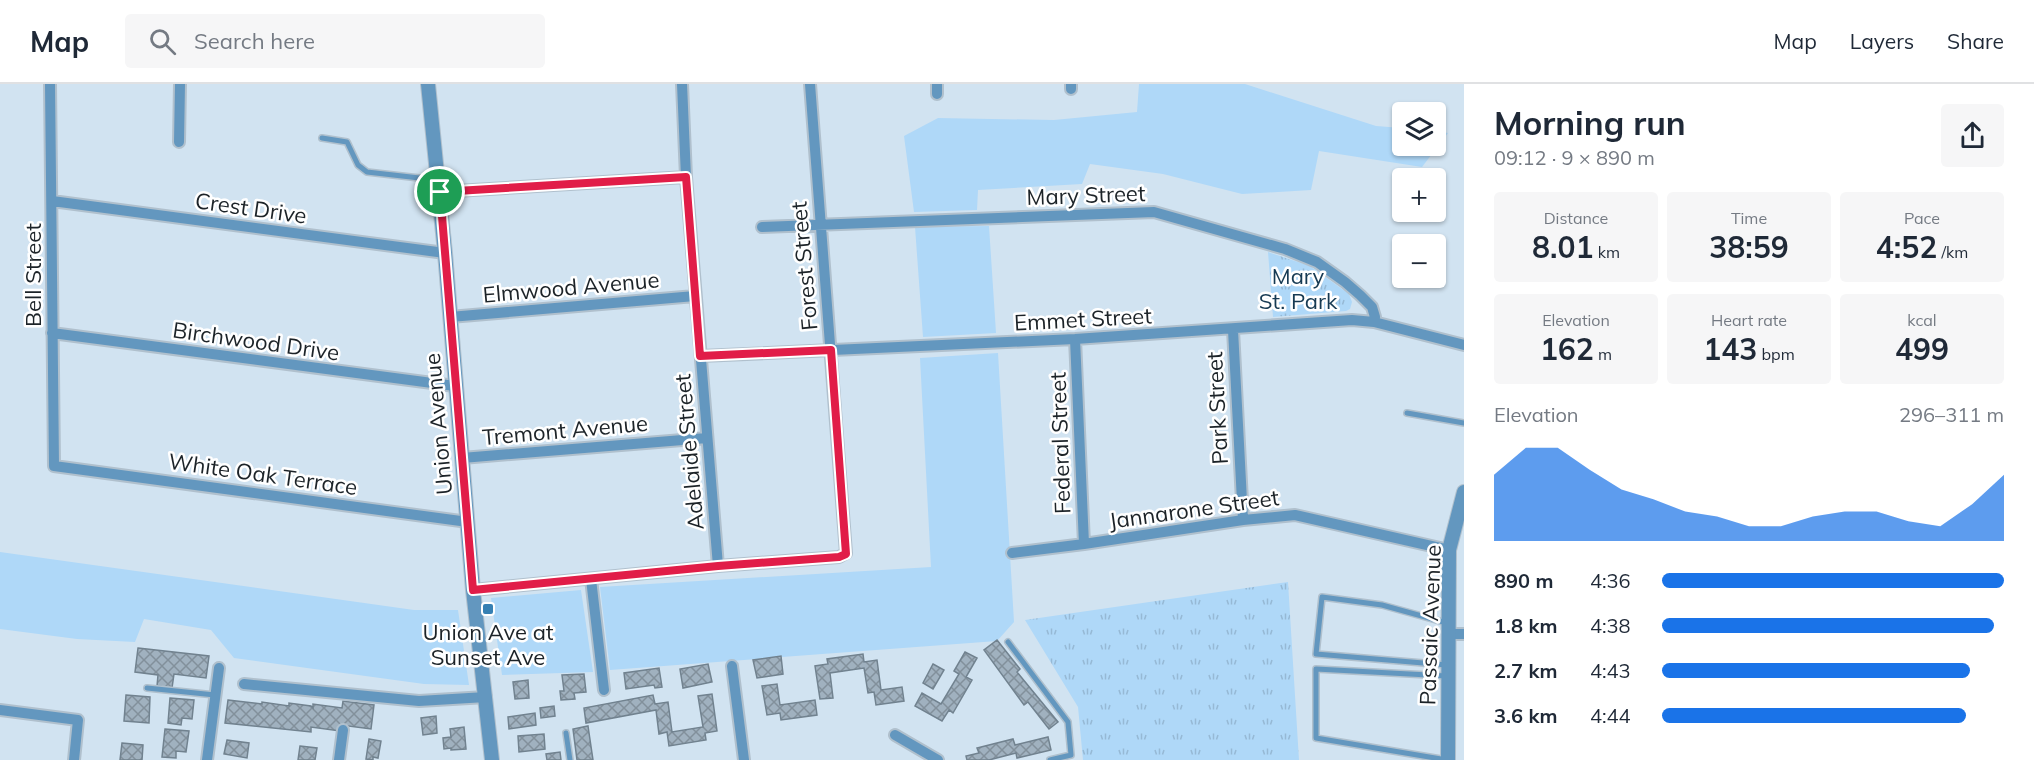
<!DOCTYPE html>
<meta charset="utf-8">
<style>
body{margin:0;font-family:Mulish,sans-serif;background:#f6f6f7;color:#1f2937;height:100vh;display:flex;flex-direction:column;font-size:22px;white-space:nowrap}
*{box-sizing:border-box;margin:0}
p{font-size:20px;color:#747a83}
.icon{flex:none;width:33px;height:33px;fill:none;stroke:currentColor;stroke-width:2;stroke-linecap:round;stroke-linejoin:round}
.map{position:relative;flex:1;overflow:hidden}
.panel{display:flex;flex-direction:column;background:#fff;width:570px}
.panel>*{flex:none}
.controls{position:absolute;left:1392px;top:18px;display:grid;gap:12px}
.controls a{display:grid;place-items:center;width:54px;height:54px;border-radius:6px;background:#fff;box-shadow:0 2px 4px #0004;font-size:30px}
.pin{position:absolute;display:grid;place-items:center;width:51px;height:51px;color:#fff;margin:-26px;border:3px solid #fff;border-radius:50%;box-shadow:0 2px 6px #0007}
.round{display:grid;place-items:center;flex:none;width:63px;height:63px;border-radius:6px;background:#f6f6f7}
.overview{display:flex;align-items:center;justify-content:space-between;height:102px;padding:0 30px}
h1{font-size:33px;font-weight:700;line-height:45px}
.stats{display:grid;grid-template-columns:repeat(3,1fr);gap:9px;height:102px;padding:6px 30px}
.stats div{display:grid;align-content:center;border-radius:6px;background:#f6f6f7;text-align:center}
.stats b{font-size:30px;font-weight:700}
.stats small{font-size:16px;font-weight:400}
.stats p{font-size:16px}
.chart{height:168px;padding:12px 30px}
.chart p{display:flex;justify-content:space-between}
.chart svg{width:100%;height:108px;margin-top:6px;fill:#1a73e8;opacity:.7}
ul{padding:0 30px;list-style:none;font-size:20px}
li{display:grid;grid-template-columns:96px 72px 1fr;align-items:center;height:45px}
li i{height:15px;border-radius:8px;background:#1a73e8}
header{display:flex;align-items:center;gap:36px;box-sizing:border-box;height:84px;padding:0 30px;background:#fff;border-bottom:2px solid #e0e1e3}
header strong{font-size:28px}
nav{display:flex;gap:33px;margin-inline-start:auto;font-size:21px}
.search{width:420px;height:54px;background:#f6f6f7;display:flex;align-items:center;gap:15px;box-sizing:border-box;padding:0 21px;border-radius:6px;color:#747a83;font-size:22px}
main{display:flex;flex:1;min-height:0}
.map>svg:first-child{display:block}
</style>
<header>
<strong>Map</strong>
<div class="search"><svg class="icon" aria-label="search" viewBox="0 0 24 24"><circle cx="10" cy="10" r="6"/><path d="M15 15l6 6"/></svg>Search here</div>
<nav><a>Map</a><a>Layers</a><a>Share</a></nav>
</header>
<main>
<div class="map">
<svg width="1464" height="676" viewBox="0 0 1464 676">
<defs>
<pattern id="park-tufts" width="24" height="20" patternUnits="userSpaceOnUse" patternTransform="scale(1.5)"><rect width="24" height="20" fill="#afd8f8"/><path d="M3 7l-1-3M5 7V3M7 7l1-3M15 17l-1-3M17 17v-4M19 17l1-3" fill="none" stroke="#96b9d5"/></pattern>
<pattern id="building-cross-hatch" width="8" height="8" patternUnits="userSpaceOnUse" patternTransform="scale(1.5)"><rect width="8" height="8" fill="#a0b1bf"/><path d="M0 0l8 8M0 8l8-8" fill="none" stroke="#82909b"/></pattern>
</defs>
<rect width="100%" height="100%" fill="#d1e3f1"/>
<path fill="#afd8f8" d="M1139,0H1245L1376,42L1402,44V62H1436V47L1448,49L1422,83L1319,67L1311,106L1242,110L1163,90L1090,80L1082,100L978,106L977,126L914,128L904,52L938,34L1054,36L1137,28Z
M989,142L996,249L923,253L915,143Z
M998,269L1014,538L997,557L610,586L600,503L931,483L920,274Z
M0,468L414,526H458L469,601L424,600L234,574L211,546L144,535L135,558L77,555L0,545Z
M581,506L593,588L502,591L491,514Z"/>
<path fill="url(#park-tufts)" d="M1268,168L1310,182L1349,210L1352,218L1350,225L1346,227L1273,233Z
M1288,498L1299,676H1083L1078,623L1025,536Z"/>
<path fill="url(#building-cross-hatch)" stroke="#71828f" stroke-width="1.5" d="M997,556L1020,585L1017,588L1058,638L1049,645L1028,618L1024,621L984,566Z
M138,564L209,572L206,594L174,590L172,604L157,602L158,591L135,588Z
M965,568L977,574L966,593L972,596L953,629L949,626L942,637L915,622L922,609L941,620L959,590L954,587Z
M863,570L864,578L877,576L881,606L902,603L904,617L876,621L874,608L868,609L864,584L830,589L833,614L820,615L815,582L828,580L827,575Z
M781,572L783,590L757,594L753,576Z
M708,580L712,598L683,604L680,585Z
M933,580L944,586L933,605L923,599Z
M659,584L662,603L655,604L654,601L626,605L624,589Z
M584,590L586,608L574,609L575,615L561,616L560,607H564L562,591Z
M528,596L529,614L515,615L513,598Z
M777,600L780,621L815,616L817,631L781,636L780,629L767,631L762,602Z
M712,610L717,647L705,649L706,656L669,662L667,648L659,650L656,626L586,639L584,624L653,611L655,620L668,618L672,648L703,643L698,612Z
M126,611L150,613L149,639L124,637Z
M170,614L194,616L192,635L182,634L181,641L168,639Z
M228,616L262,620V618L289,622V619L311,622L313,624V620L342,624L343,617L374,621L371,645L341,641L340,647L311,643V648L225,639Z
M554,622L555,632L541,634L540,624Z
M535,629L536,641L509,645L508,633Z
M436,632L437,649L423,651L421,634Z
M588,642L593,676H577L573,645Z
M464,643L466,665L451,666V664L444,665L443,654L451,653L450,645Z
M165,645L189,647L186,668L176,667V674L162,673Z
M544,650L545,665L519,668L518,652Z
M1048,653L1051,666L1017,674L1016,669L989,676H967L966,672L979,669L977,664L1013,655L1015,661Z
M369,655L381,657L378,674L373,673V676L366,675Z
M227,656L249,659L247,674L224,670Z
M122,659L143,661L142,676H120Z
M300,662L317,664L315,676H298Z
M560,668L561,676H547L546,670Z"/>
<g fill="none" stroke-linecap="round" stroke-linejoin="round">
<g stroke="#b0c0cd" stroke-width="8">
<path id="service" d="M322,54L347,58L358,81L367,88L437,96
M1407,329L1464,339
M1008,558L1068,638L1071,671L1050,676
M1447,581L1316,570L1322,513L1382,521L1447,539
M1447,592L1316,585V654L1447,676
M147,604L215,611
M566,649L570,676"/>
</g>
<g stroke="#b0c0cd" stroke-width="14">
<path id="minor" d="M50,0L54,382L468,438
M682,0L686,93L718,482
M1071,5V0
M937,10V0
M179,58L180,0
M440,108L686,93
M52,117L445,169
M762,143L1154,128L1285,165L1317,178L1345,198L1360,211L1372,223L1375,233L1374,238
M450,233L695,212
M1233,246L1243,436
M52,249L455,302
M1075,255L1084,460
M701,272L1075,255L1352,236L1374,238L1464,261
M462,374L707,354
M1012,469L1084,460L1243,436L1295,431L1449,466
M591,495L604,606
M473,506L718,482L839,473L846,469L810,0
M1449,550H1464
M732,582L744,676
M244,600L419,617L486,613
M0,626L78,636L74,676
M895,651L938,676
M207,676L219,584
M339,676L343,646"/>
</g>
<g stroke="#b0c0cd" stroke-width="16">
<path id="tertiary" d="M428,0L445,169L473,506L492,676
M1448,676L1449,466L1464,408"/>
</g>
<use href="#service" stroke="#6397bf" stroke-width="5"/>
<use href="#minor" stroke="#6397bf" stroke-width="10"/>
<use href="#tertiary" stroke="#6397bf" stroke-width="14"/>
</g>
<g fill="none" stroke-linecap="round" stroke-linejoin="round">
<g stroke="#fff" stroke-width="12">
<path id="route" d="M686,93L700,272L831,266L846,470L839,473L718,482L473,506L440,108Z"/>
</g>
<use href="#route" stroke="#e11d48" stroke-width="8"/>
</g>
<rect fill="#3680b3" stroke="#fff" stroke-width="2" x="482" y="519" width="12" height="12" rx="3"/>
<g text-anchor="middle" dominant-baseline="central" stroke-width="5" stroke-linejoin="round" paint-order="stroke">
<g font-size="22" fill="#1c2328" stroke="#fff">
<text transform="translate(1086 111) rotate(-2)">Mary Street</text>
<text transform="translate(251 124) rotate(8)">Crest Drive</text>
<text transform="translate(804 182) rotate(-95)">Forest Street</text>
<text transform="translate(33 191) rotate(-90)">Bell Street</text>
<text transform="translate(571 203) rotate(-5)">Elmwood Avenue</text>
<text transform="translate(1083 235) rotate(-3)">Emmet Street</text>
<text transform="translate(256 257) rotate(8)">Birchwood Drive</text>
<text transform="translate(1217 324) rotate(-93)">Park Street</text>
<text transform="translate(438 340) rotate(-95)">Union Avenue</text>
<text transform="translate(565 346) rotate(-5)">Tremont Avenue</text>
<text transform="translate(1060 359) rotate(-92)">Federal Street</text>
<text transform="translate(689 368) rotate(-95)">Adelaide Street</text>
<text transform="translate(263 390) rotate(8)">White Oak Terrace</text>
<text transform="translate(1194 425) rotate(-8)">Jannarone Street</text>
<text transform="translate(1430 541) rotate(-88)">Passaic Avenue</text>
</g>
<g font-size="22" fill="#163a53" stroke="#fff">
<text x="1298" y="192">Mary<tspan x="1298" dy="25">St. Park</tspan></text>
</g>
<g font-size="22" fill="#1c2328" stroke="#fff">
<text x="488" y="548">Union Ave at<tspan x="488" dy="25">Sunset Ave</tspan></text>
</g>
</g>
</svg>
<div class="controls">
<a><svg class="icon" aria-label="layers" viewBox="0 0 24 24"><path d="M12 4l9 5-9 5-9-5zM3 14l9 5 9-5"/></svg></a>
<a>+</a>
<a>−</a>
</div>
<div class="pin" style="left:440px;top:108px;background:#1e9e55"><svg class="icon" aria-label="arrive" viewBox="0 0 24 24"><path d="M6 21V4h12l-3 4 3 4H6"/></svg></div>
</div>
<section class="panel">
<div class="overview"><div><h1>Morning run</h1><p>09:12 · 9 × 890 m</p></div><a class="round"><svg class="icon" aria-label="share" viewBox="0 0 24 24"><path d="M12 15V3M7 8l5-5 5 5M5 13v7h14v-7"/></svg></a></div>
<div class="stats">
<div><p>Distance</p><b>8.01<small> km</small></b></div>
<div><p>Time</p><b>38:59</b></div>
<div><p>Pace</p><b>4:52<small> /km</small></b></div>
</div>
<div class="stats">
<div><p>Elevation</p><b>162<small> m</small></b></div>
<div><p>Heart rate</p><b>143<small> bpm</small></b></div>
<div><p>kcal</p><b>499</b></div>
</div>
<div class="chart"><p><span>Elevation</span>296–311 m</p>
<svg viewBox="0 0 160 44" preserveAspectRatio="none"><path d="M0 44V17L10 6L20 6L30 15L40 23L50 27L60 32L70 34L80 38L90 38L100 34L110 32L120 32L130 36L140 38L150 29L160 17V44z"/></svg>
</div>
<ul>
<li><b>890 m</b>4:36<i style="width:100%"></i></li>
<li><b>1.8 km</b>4:38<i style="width:97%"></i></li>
<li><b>2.7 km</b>4:43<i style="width:90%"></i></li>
<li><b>3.6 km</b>4:44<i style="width:89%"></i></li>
</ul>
</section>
</main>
